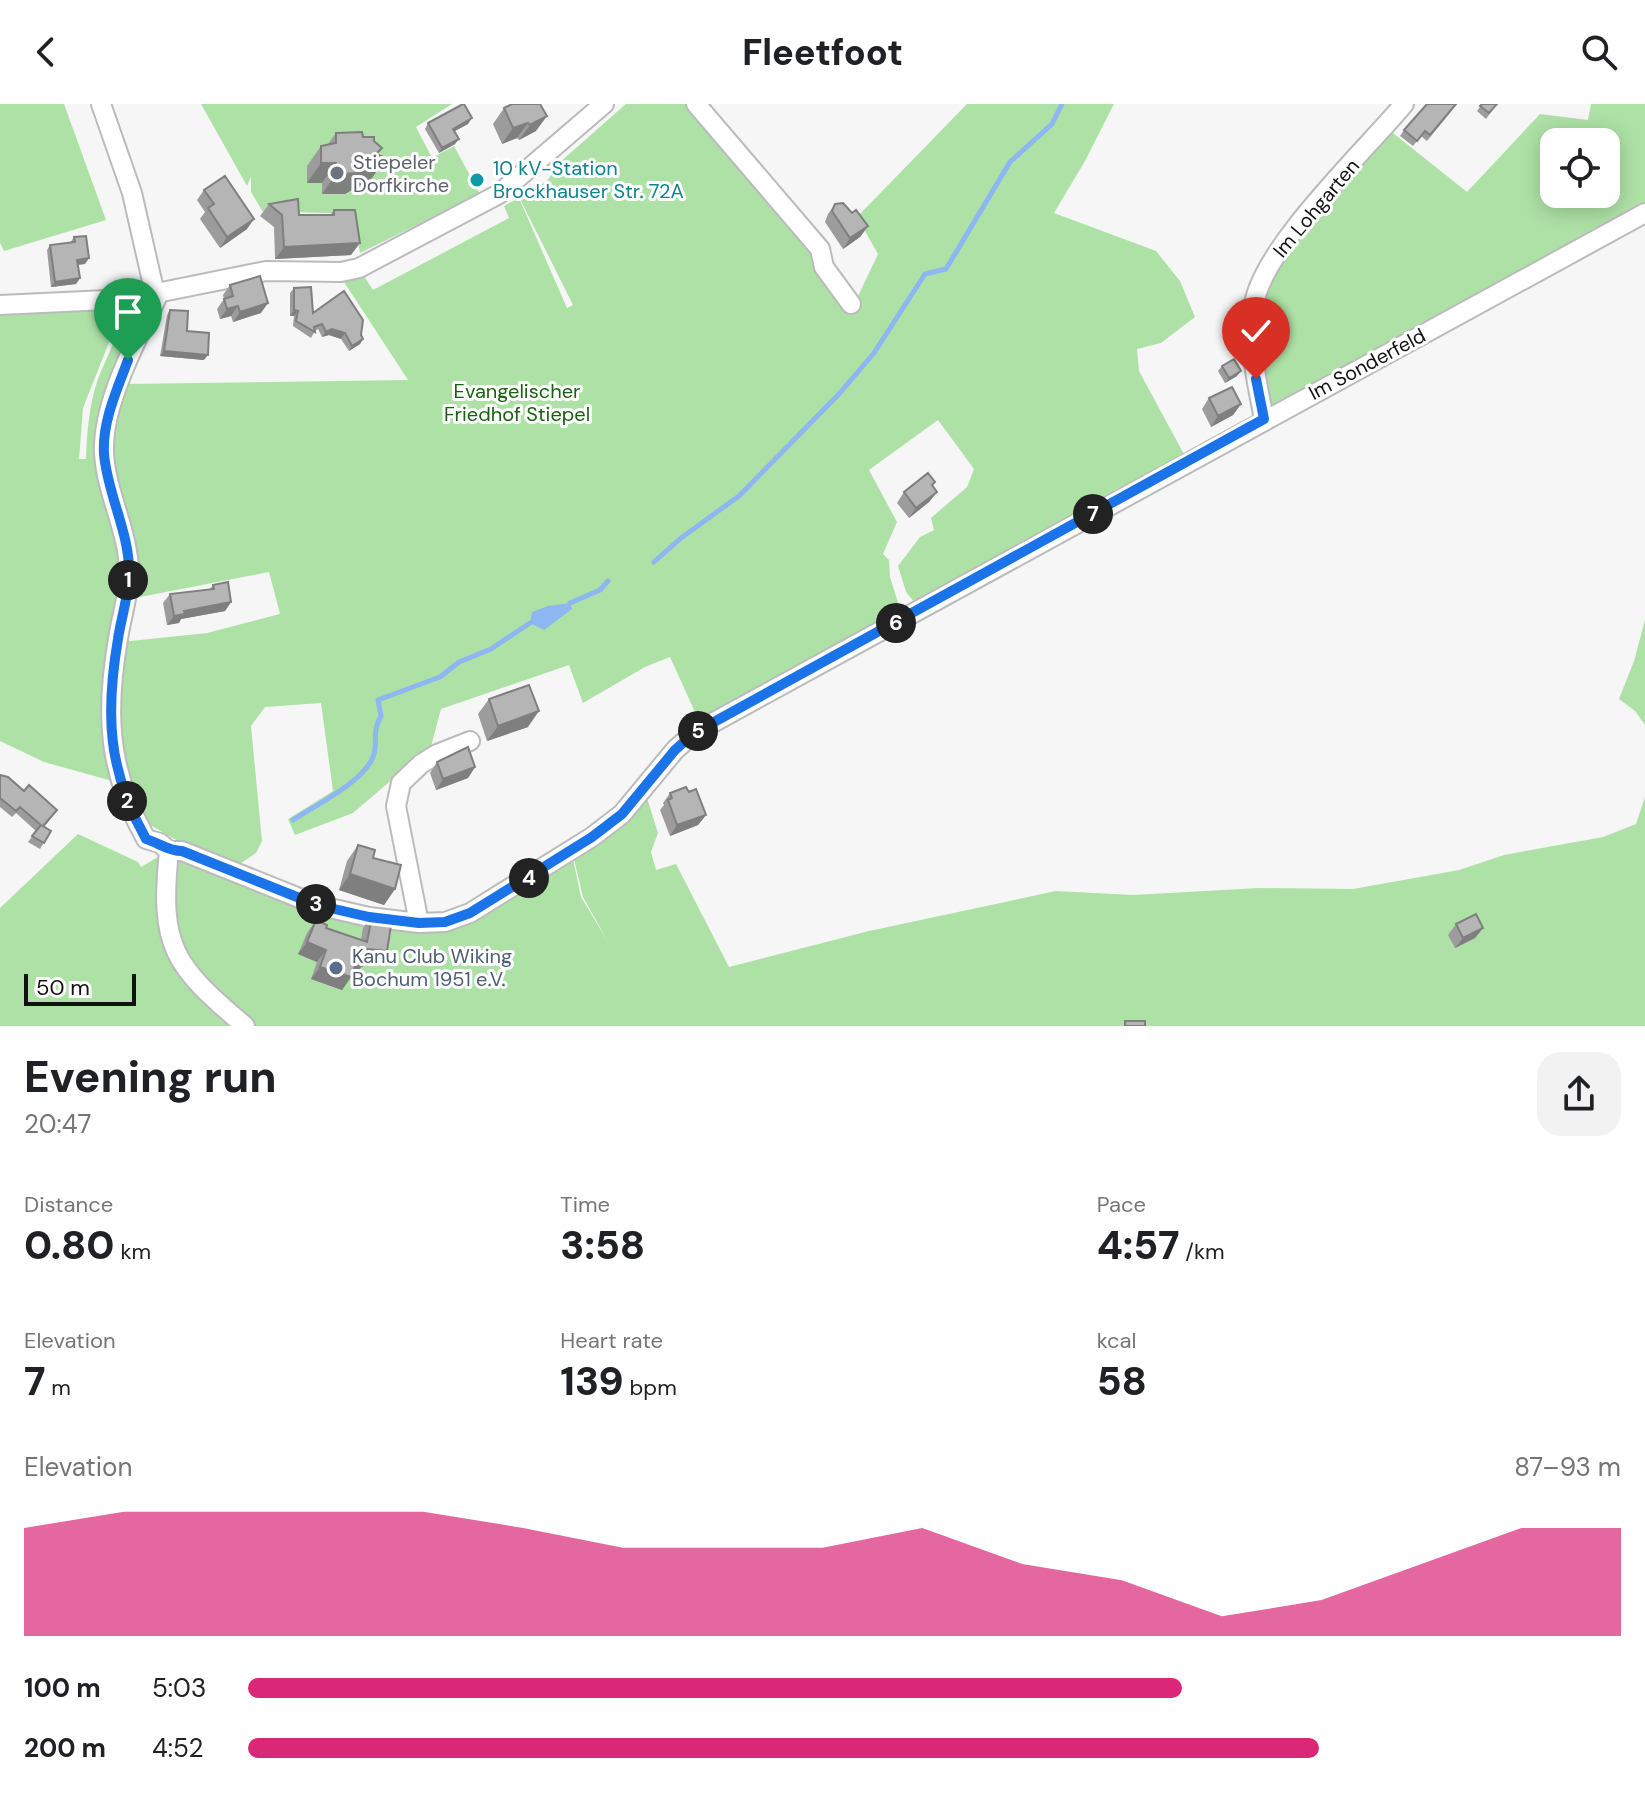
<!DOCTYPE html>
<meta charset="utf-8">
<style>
body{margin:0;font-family:"DM Sans",sans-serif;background:#f2f2f2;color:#202124;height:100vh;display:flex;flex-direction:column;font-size:30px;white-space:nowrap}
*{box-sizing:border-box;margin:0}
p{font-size:26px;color:#757577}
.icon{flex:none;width:44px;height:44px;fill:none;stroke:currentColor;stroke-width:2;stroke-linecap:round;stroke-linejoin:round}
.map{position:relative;height:922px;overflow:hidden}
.drawer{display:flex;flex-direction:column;background:#fff;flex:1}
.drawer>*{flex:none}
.tools{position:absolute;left:1540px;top:24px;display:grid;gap:16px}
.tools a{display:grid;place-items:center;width:80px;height:80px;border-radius:16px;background:#fff;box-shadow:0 4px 20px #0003;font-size:40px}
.scale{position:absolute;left:24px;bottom:20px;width:112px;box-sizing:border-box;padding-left:8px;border:4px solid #111;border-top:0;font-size:22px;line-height:28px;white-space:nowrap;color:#111;-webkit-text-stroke:6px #fff;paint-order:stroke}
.pin{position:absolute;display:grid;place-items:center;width:68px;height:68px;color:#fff;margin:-82px -34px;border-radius:50% 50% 50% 0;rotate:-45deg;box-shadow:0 0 8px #0007}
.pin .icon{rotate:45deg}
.km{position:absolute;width:40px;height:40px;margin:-20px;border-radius:50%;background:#222;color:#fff;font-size:22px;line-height:40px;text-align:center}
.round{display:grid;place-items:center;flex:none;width:84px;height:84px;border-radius:24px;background:#f2f2f2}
.summary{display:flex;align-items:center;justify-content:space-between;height:136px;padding:0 24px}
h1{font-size:44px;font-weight:800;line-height:60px}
.stats{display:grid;grid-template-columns:repeat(3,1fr);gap:12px;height:136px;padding:8px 24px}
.stats div{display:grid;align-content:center}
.stats b{font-size:40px;font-weight:800}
.stats small{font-size:22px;font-weight:400}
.stats p{font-size:22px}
.chart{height:224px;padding:16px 24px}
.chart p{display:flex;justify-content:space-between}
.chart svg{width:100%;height:144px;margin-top:8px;fill:#db2777;opacity:.7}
ul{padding:0 24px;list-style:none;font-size:26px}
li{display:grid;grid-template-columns:128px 96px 1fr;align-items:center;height:60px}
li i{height:20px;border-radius:10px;background:#db2777}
header{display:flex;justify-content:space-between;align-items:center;height:104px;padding:0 24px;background:#fff;font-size:36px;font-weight:800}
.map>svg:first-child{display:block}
</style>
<header><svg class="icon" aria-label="back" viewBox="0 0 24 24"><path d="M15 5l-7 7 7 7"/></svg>Fleetfoot<svg class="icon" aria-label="search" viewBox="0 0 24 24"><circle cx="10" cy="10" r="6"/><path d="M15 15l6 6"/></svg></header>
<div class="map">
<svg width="1645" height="922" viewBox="0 0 1645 922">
<rect width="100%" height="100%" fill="#f6f6f7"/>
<path fill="#aee1a6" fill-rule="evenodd" d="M0,0H64L106,116L4,147L0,139Z
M201,0H452L416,23L432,54L454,42L480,90L360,149L353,107C323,112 293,106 263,108L251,88V73L247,82Z
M626,0H689L770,90L851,207L878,150L857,113L967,0H1114L1085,57L1054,109L1156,147L1180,177L1195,213L1161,239L1137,245L1139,267L1186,354L916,500L906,488L898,462L920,433L934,426L931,414L967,383L974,365L938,316L869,366L897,418L883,450L889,456L890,473L901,508L700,619L670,553L645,563L583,599L569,561L441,605L430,646L402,667L353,709L295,731L288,715L333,687L321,599L265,603L251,622L262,737L256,749L237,762L174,735L147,719L133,701L113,584L121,538L207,529L280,510L269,468L140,493L127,499L107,349L122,280L408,276L342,175L364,172L373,186L509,114L504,102L519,94L567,204L573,201L520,95L547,77L559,59Z
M1591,0H1645V103L1277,302L1270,300L1256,231L1269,168L1388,25L1467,88L1540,10L1588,16ZM1554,38H1606V90H1554Z
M125,198L83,304L79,355H86C87,329 89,300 98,275C108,249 121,226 129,199H151L103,327L127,470L117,506L116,678L44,658L0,637V204Z
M1645,516V621L1635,607L1619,595L1634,557Z
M1645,693V922H252L209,887L172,828L171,749L414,826L573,755L581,793L608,838L583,793L574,755L619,724L647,694L658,729L651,748L656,766L676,760L729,863L869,827L1056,787L1133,791L1259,784L1353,785L1459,766L1504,751L1603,733L1636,720Z
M78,730L138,758L141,763L166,748L165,831L239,922H0V804Z"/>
<path fill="#8db6f3" d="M570,499L572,505L544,526L530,519L532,508L548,502Z"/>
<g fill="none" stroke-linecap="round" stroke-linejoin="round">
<path stroke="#8db6f3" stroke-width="5" d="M654,458L681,434L739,392L839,290L874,249L925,170L946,165L1010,58L1052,20L1062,0
M570,499L600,486L608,477
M293,716C316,701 361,679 372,655C380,639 370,631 381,612L378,596L440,573L459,558L491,545L530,519"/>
<g stroke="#bbbbbd" stroke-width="22">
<path id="minor" d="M101,0L132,89L155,190
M696,0L820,145L824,163L851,200
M159,189C138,235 102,297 104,349C106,389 129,428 129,469C129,490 121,514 118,535C105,610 108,667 146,735L160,739L169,747
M0,201L127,195L266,167L341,168L359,164L499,90L604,0
M1264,315C1257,278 1247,238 1254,200C1264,142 1364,48 1404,0
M169,747H182L317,801L369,813L419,819L445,818L470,809L592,733L622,710L675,646L694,629L1645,109
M169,747C159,843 173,861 245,922
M419,819L396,702L401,679L421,660L437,650L470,637"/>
</g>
<use href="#minor" stroke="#fff" stroke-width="18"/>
</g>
<path fill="#9d9c9c" d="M512,0L536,27L519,36L517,34L502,40L493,20L504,4Z
M1457,0L1427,37L1421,32L1413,42L1400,32L1404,26Z
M1482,0H1497L1486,15L1477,7Z
M428,19L468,20L455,27V40L439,49L425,25Z
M336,29L374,37L378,51L372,74L345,90H322V79H307V62L321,42L328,40Z
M204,86L247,125L220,144L200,115L205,108L197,96Z
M269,100L299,111H330L334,106L351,151L275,155L274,123L260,112Z
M835,100L868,122L860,133L843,145L825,118L828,110Z
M74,133L85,160L78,161L80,174L76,180L51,183L47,146L50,141L70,139Z
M230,181L261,209L233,218L231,212L220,215L217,205L224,195L223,191Z
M294,184L313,209L361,231L363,235L360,240L349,247L341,235L329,231L322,233L318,225L315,227L311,234L293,222L294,212H290V189Z
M170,206L187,227L204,256L160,252L167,211Z
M1222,262L1237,272L1225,279L1218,267Z
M1209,294L1241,300L1233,311L1211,323L1202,305Z
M933,382L937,388L929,398L909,414L897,399L904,388Z
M213,481L231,498L225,507L181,515L179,519L167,521L163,499L170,490L210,485Z
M489,595L528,623L487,637L478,610Z
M437,658L475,663L468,674L436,686L430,669Z
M0,671L53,712L44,723L51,727L40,745L28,738L36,727L16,709L12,713L0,703Z
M689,688L706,711L698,721L670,732L660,706L664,701L663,699L670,689Z
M358,741L373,754L395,785L384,801L339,786L347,757Z
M372,812L387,847L379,859L364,857L353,874L351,873L342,886L311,875L317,858L298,850L307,829L316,816L326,824L361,836L363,824Z
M1456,820L1483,824L1475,834L1455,844L1448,831Z"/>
<path fill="#7f7f7f" d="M547,12L536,27L519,36L530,21Z
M472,14L468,20L449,30L453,25Z
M528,19L517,34L502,40L513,24Z
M459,35L455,40L439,49L442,44Z
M382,44L368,64L386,54L372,74L345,90H322L336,70L376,50Z
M321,59H336L322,79H307Z
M254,115L247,125L220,144L227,133Z
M868,122L860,133L843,145L850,134Z
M360,139L351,151L275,155L284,143Z
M89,154L85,160L73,161L77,156Z
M80,174L76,180L51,183L55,178Z
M268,199L261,209L233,218L240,208Z
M238,202L231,212L220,215L227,205Z
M294,206L298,207L294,212H290Z
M332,225L345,229L341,235L329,231L322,233L326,228Z
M363,235L360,240L349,247L352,242Z
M164,247L208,251L204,256L160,252Z
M1241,267L1237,272L1225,279L1229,274Z
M1241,300L1233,311L1211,323L1218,312Z
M937,388L929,398L909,414L916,404Z
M231,498L225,507L181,515L179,519L167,521L174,512L184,507Z
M539,607L528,623L487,637L498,622Z
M475,663L468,674L436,686L443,675Z
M706,711L698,721L670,732L677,721Z
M350,770L395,785L384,801L339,786Z
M1483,824L1475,834L1455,844L1463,834Z
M307,838L326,846L317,858L298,850Z
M368,845L387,847L379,859L359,857Z
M356,860L362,862L353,874L347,872Z
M320,863L351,873L342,886L311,875Z"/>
<path fill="#b6b5b5" stroke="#7f7f7f" stroke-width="2" d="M463,0H464L472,14L453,25L459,35L442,44L428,19Z
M512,0H540L547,12L530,21L528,19L513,24L504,4Z
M1427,0H1456L1430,31L1425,27L1417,37L1404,26Z
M1482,0H1497L1489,9L1480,2Z
M362,28L363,33H374V37L382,44L376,50L386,54L359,69L336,70V59H321V42L336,39V29Z
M225,72L254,115L227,133L208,104L214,100L204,86Z
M298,95L299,111H334V106H355L360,139L284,143L282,111L269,100Z
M843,99L852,109L856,106L868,122L850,134L832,107L835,100Z
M86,132L89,154L77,156L80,174L55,178L50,141L75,138L74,133Z
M260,172L268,199L240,208L238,202L227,205L224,195L233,192L230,181Z
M311,183L313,209L344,187L363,216L361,231L363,235L352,242L345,229L332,225L326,228L322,220L314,223L315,228L296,217L298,207L294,206V184Z
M170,206L188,207L187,227L209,229L208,251L164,247Z
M1234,255L1241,267L1229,274L1222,262Z
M1232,283L1241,300L1218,312L1209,294Z
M928,369L935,378L932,381L937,388L916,404L904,388Z
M228,478L231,498L184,507L185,510L174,512L170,490L214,485L213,481Z
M529,581L539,607L498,622L489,595Z
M468,643L475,663L443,675L437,658Z
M0,671L8,673L24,687L29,681L57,706L43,722L51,727L44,739L32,732L41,721L20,703L16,707L0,694Z
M686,683L689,688L696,685L706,711L677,721L668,696L672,694L670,689Z
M358,741L375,746L373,754L401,761L395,785L350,770Z
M1476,810L1483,824L1463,834L1456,820Z
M372,812L392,815L387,847L368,845L362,862L356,860L351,873L320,863L326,846L307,838L316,816L327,821L326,824L367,838Z
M1125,917H1145V922H1125Z"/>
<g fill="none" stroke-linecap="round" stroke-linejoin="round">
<g stroke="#fff" stroke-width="16">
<path id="route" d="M128,256C117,286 102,318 104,350C107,389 130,430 129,469C129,491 121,514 118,535C105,611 108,667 146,735C159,739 168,747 182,747L317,801L369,813L419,819L445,818L470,809L592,733L622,710L675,646L694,629L1264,315L1256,275"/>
</g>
<use href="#route" stroke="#1a73e8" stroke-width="10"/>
</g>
<circle fill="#6b7280" stroke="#fff" stroke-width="3" cx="337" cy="69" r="8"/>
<circle fill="#0f9aa8" stroke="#fff" stroke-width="3" cx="477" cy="76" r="8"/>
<circle fill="#5c6f8a" stroke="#fff" stroke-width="3" cx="336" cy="864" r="8"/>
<g text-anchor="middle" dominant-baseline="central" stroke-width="6" stroke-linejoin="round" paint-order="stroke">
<g font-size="20" fill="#5b616d" stroke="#fff" text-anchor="start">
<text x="353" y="58">Stiepeler<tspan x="353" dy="23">Dorfkirche</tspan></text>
</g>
<g font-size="20" fill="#0d838f" stroke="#fff" text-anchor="start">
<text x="493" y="64">10 kV-Station<tspan x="493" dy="23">Brockhauser Str. 72A</tspan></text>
</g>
<g font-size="20" fill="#111" stroke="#fff">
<text transform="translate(1316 104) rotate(-50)">Im Lohgarten</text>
<text transform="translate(1367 260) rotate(-28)">Im Sonderfeld</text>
</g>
<g font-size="20" fill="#1a6011" stroke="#fff">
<text x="517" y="287">Evangelischer<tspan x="517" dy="23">Friedhof Stiepel</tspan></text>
</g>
<g font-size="20" fill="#4e5e75" stroke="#fff" text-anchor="start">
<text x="352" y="852">Kanu Club Wiking<tspan x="352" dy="23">Bochum 1951 e.V.</tspan></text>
</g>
</g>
</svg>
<div class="tools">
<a><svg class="icon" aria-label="locate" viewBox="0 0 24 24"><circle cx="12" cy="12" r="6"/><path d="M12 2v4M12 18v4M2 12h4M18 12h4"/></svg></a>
</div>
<div class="scale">50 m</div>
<div class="pin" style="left:128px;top:256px;background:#1e9e55"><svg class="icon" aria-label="arrive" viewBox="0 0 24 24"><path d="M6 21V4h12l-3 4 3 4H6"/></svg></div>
<div class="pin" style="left:1256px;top:275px;background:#d93025"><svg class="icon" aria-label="check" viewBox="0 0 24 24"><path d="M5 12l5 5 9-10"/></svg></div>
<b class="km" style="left:128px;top:476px">1</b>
<b class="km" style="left:127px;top:697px">2</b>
<b class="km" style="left:316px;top:800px">3</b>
<b class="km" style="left:529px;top:774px">4</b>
<b class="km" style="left:698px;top:627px">5</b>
<b class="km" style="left:896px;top:519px">6</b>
<b class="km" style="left:1093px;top:410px">7</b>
</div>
<section class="drawer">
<div class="summary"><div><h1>Evening run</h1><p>20:47</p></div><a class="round"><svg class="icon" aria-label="share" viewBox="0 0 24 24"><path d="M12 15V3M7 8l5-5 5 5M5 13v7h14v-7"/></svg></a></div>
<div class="stats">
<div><p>Distance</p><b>0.80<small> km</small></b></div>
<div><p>Time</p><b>3:58</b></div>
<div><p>Pace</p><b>4:57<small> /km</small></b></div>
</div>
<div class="stats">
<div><p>Elevation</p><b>7<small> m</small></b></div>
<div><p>Heart rate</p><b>139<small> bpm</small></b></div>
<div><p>kcal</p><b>58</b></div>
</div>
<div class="chart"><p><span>Elevation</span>87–93 m</p>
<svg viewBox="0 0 160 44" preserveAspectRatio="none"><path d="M0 44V11L10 6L20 6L30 6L40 6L50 11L60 17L70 17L80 17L90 11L100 22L110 27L120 38L130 33L140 22L150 11L160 11V44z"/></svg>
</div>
<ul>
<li><b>100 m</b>5:03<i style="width:68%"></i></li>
<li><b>200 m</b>4:52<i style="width:78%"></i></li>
</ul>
</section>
